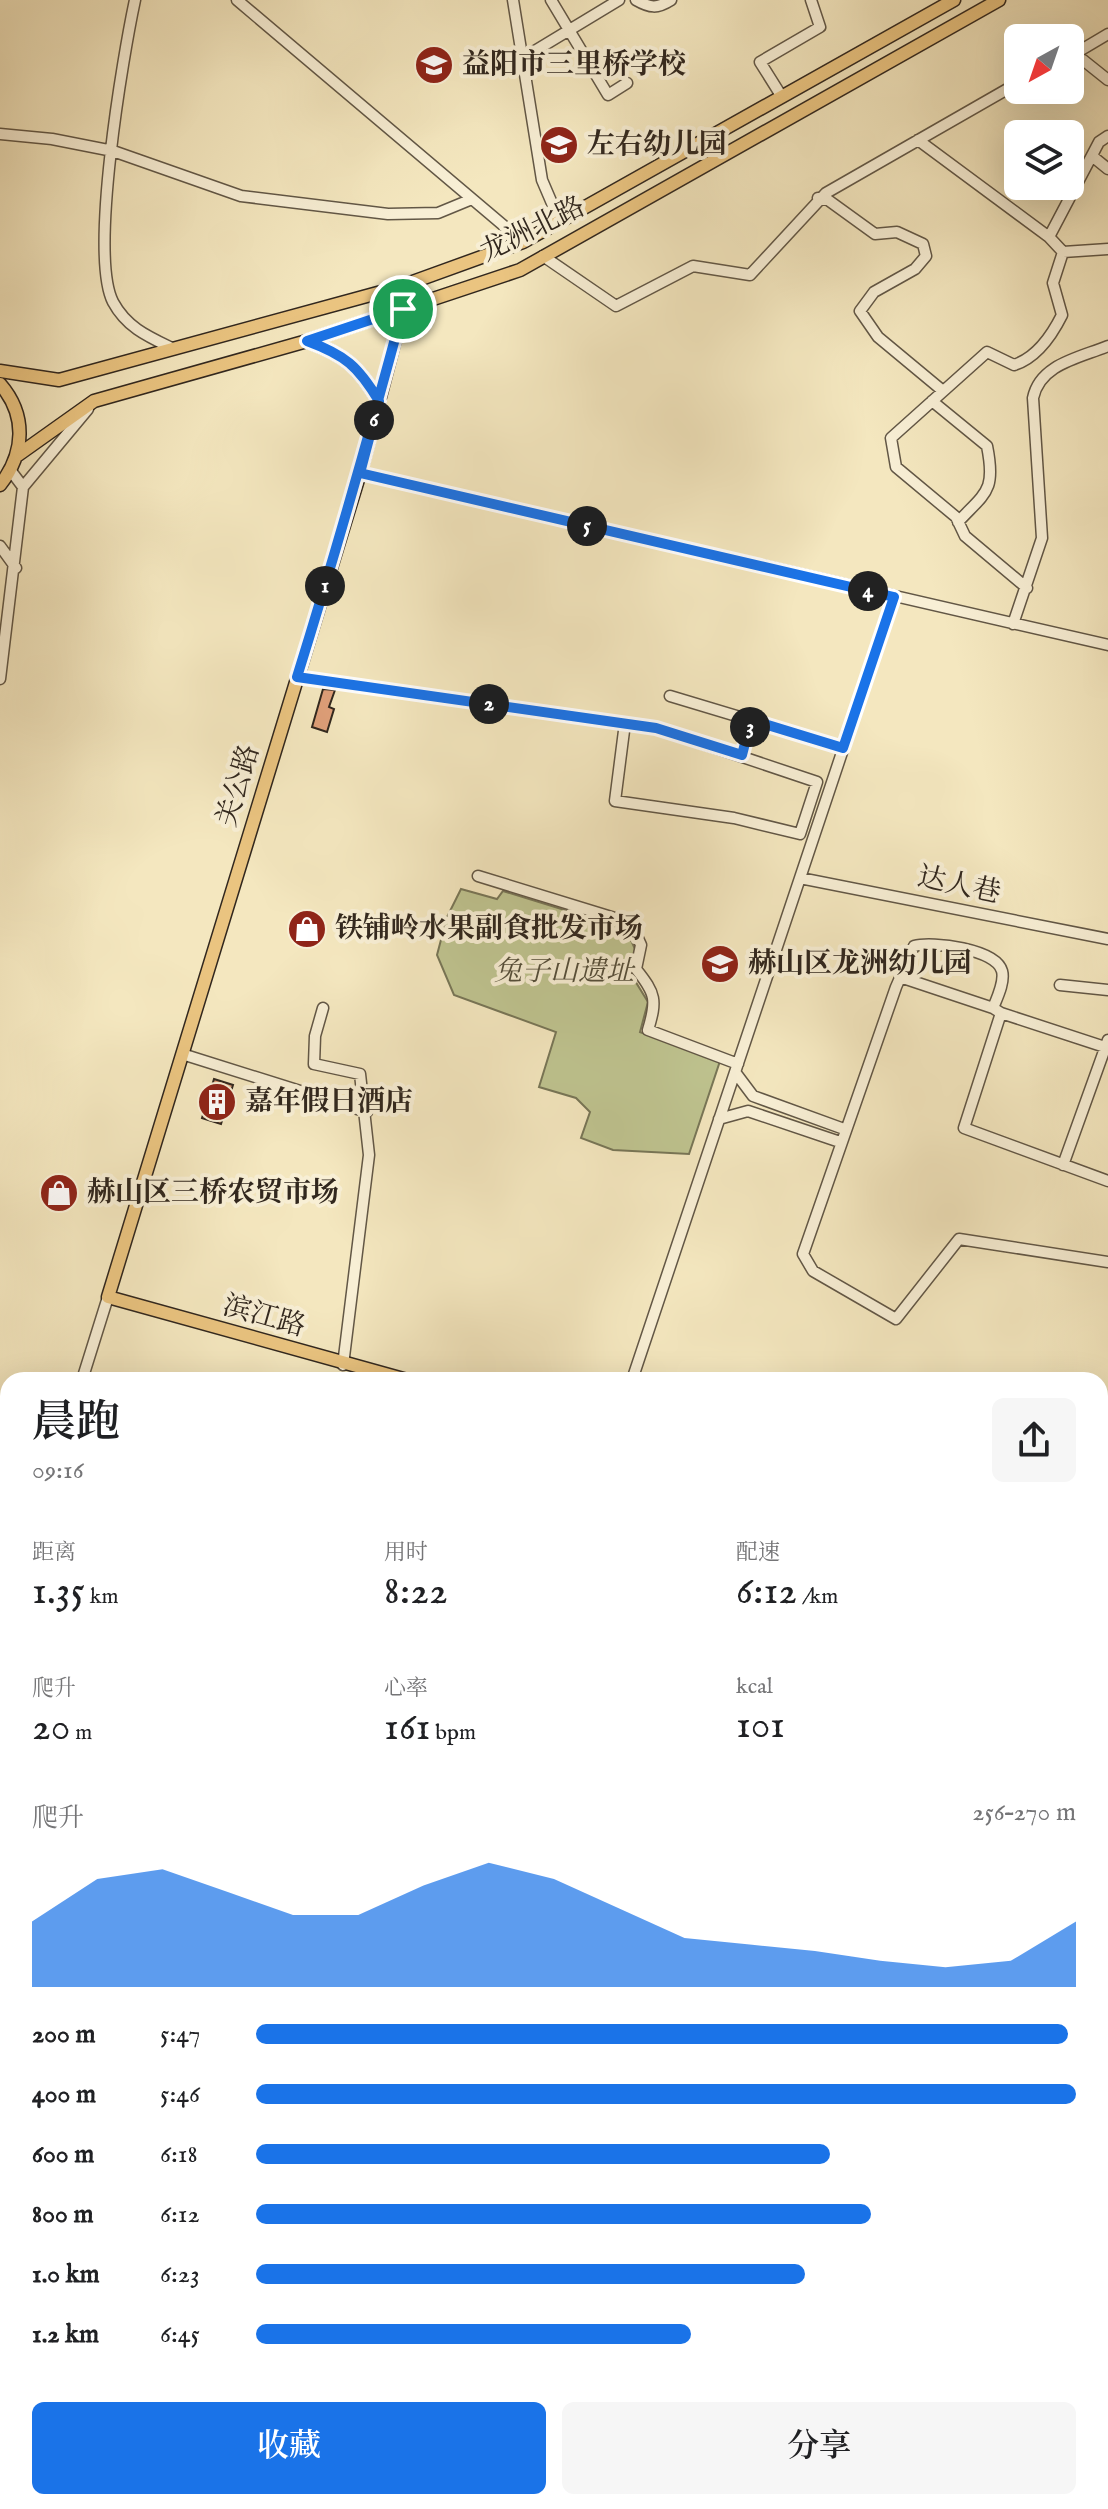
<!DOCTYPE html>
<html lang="zh">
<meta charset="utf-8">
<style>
body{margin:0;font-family:"IM FELL English","Noto Serif SC",serif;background:#f6f6f6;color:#202124;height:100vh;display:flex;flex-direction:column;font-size:30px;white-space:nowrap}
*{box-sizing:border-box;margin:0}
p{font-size:26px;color:#757577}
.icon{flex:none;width:44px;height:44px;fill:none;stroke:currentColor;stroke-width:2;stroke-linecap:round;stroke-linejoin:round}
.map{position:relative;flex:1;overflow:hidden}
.drawer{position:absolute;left:0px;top:1372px;width:1108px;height:1138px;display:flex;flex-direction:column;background:#fff;border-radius:24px 24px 0 0;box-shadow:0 8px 32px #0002}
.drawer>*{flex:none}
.needle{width:52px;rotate:220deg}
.fabs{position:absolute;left:1004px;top:24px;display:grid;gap:16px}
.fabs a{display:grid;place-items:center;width:80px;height:80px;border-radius:12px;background:#fff;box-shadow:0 8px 32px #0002;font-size:40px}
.pin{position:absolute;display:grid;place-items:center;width:68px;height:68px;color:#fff;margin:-34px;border:4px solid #fff;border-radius:50%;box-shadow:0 2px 8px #0007}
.km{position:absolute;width:40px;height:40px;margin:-20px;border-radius:50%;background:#222;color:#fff;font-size:22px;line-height:40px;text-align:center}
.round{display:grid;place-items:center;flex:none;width:84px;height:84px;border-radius:12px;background:#f6f6f6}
.headline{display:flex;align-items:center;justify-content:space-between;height:136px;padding:0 32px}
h1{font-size:44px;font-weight:600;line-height:60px}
.stats{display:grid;grid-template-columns:repeat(3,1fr);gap:12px;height:136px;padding:8px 32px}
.stats div{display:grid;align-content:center}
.stats b{font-size:40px;font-weight:600}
.stats small{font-size:22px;font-weight:400}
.stats p{font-size:22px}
.chart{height:224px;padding:16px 32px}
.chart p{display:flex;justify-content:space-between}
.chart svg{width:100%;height:144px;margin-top:8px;fill:#1a73e8;opacity:.7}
.cta{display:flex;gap:16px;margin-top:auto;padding:16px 32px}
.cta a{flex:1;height:92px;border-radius:12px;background:#1a73e8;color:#fff;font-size:32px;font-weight:600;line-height:92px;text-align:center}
.cta a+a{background:#f6f6f6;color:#202124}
ul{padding:0 32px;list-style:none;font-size:26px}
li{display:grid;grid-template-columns:128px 96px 1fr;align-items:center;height:60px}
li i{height:20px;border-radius:10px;background:#1a73e8}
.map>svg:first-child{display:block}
</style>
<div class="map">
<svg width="1108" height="2509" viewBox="0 0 1108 2509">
<rect width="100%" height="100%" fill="#f4e7bf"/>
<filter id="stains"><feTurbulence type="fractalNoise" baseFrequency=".0025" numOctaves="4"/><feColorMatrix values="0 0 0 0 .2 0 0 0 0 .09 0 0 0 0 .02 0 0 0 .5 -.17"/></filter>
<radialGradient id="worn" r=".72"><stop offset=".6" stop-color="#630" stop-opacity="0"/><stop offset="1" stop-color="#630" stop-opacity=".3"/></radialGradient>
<path fill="#bfc490" stroke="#787657" stroke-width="2" d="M461,889L497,899L503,891L626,929L635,949L629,971L648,1002L640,1032L720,1061L689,1154L613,1150L581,1138L590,1112L576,1098L539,1087L556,1032L454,995L437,955L447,917Z
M0,1476L8,1477V1680L0,1677Z
M1100,1749L1108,1751V1831L1100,1829Z
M0,2112L8,2113V2196L0,2195Z
M1100,2204L1108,2205V2351L1100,2353Z"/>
<path fill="#9ec1ab" stroke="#728373" stroke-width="2" d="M0,1682L8,1685V2116L0,2115Z
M1100,1832L1108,1834V2211L1100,2210Z"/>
<path fill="#df9f79" stroke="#31271e" stroke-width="2" d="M323,689L335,690L329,707L334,709L327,732L312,727Z
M214,1079L233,1085L221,1124L202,1118Z"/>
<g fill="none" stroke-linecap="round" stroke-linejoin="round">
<g stroke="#625746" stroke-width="13">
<path id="minor" d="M135,0C123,56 89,255 113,302C127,328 149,337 174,349
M237,0L523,242
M513,0L542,180L560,222
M551,0L608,95L627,83
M636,0C650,8 657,9 671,0
M533,52L619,0
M1073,63L1076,53L1108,34
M1070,64L1083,60L1108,80
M782,97L760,62L820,27L811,0
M0,134L52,139L113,151L241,196L388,214L438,213L472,199
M918,140L1049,237L1099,142L1108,136
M1092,156L1108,169
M818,198L828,200L875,234L897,232L923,244L926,256L915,269L874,292L860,311L878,337L943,391
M1063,252L1108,249
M543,256L616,306L693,266L750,275L826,193L1018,83
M932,401L987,446C996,491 986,492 958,522
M360,473L1108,645
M23,487L88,409
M0,546L16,568
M1027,588L965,536L956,517L896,467L891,438L987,352L1014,365C1036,358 1052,335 1062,315L1053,283L1063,252L1049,237
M1013,624L1042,538L1033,398C1040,364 1079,358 1108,346
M297,677L625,723
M0,679L23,487L11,471
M670,696L843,748
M625,723L656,728L817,782L800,834L734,818L615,801Z
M742,755L751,720
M478,876L631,923L641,945L636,969C656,994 657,1000 648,1030L738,1064
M800,878L1108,939
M900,977L993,1008C997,998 1005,982 1002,971C996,949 933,941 914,946L896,987L803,1254L813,1271L896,1319L959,1239L1108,1262
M1060,985L1108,990
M323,1008L315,1036L314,1064L360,1074L369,1155L343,1365
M993,1008L1001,1013L964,1128L1108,1181
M1001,1013L1108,1048
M182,1054L367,1112
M735,1072L753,1096L844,1129
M719,1119L748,1111L840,1142
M1063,1165L1108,1040
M82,1380L108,1297
M632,1380L894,597
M0,1456L8,1457
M1100,1724L1108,1725
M0,2203H8
M1100,2358L1108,2354
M509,2509L511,2502"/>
</g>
<g stroke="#31271e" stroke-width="15">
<path id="major" d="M396,288L403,309L360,473L108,1297L407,1380
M307,341C345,355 358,366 379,401
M0,371L59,380L396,288L523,242L954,0
M0,384C27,415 25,453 0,485
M18,455L94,401L307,341L520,270L999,0
M1100,1475H1108"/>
</g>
<use href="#minor" stroke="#f8efd5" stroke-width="10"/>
<use href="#major" stroke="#eac480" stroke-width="12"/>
</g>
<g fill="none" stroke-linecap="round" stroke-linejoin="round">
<g stroke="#fff" stroke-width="16">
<path id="route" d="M403,309C370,432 335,555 297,677L656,728L742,755L751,720L843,748L894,597L360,473L379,401C358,366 345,355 307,341L403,309"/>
</g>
<use href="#route" stroke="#1a73e8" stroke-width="10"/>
</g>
<defs>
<g id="school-disc" transform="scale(2)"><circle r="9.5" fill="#8f2418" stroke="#f8efd5"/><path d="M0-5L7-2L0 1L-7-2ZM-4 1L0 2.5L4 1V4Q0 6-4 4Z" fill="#fff"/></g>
<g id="shop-disc" transform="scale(2)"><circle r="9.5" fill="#8f2418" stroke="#f8efd5"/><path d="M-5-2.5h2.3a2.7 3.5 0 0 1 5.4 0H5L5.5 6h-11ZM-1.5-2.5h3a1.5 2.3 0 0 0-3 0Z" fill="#fff"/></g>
<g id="building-disc" transform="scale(2)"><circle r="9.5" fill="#8f2418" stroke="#f8efd5"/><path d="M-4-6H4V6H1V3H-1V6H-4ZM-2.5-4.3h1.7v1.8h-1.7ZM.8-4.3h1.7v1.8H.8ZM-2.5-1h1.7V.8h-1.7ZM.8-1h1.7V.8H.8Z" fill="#fff"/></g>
</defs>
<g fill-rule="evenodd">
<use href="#school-disc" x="434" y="65"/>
<use href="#school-disc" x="559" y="145"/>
<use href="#shop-disc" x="307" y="929"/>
<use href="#school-disc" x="720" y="964"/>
<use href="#building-disc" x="217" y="1102"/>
<use href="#shop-disc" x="59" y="1193"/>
</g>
<g text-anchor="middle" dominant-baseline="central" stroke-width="8" stroke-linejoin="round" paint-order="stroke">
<g font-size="28" font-weight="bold" fill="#31271e" stroke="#f8efd5" text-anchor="start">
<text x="462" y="65">益阳市三里桥学校</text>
<text x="587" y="145">左右幼儿园</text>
<text x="335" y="929">铁铺岭水果副食批发市场</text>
<text x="748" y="964">赫山区龙洲幼儿园</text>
<text x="245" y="1102">嘉年假日酒店</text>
<text x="87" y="1193">赫山区三桥农贸市场</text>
</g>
<g font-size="28" fill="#31271e" stroke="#f8efd5">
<text transform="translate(533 230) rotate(-26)">龙洲北路</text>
<text transform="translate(239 786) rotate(-73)">关公路</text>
<text transform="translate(959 886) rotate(12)">达人巷</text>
<text transform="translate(264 1317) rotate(16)">滨江路</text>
</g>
<g font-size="28" font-style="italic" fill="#544e3a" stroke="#f8efd5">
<text x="564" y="972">兔子山遗址</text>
</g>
</g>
<rect width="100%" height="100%" filter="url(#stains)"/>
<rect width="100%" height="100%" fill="url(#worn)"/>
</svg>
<div class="fabs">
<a><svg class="needle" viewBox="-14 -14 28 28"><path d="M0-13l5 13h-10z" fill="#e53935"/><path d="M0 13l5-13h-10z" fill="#757577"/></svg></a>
<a><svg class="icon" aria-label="layers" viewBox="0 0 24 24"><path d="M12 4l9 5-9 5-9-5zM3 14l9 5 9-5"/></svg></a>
</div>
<div class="pin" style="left:403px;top:309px;background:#1e9e55"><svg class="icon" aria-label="arrive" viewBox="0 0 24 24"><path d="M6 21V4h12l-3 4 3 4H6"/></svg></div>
<b class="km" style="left:325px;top:586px">1</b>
<b class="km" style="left:489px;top:704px">2</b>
<b class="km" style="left:750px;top:727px">3</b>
<b class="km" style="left:868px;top:591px">4</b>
<b class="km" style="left:587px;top:526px">5</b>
<b class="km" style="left:374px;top:420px">6</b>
<section class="drawer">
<div class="headline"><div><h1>晨跑</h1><p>09:16</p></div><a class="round"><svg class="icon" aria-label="share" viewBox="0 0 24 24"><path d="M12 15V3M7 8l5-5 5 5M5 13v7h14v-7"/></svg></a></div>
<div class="stats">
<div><p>距离</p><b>1.35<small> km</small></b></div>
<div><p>用时</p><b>8:22</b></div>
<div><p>配速</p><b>6:12<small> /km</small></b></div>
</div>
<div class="stats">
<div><p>爬升</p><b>20<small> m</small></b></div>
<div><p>心率</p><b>161<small> bpm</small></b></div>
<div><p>kcal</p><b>101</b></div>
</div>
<div class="chart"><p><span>爬升</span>256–270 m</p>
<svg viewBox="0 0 160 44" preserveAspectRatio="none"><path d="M0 44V24L10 11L20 8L30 15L40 22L50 22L60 13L70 6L80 11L90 20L100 29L110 31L120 33L130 36L140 38L150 36L160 24V44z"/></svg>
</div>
<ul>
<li><b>200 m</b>5:47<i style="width:99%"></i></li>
<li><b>400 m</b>5:46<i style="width:100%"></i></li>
<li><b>600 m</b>6:18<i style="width:70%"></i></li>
<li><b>800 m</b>6:12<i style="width:75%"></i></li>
<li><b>1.0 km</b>6:23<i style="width:67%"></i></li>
<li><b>1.2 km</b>6:45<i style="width:53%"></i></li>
</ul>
<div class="cta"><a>收藏</a><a>分享</a></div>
</section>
</div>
